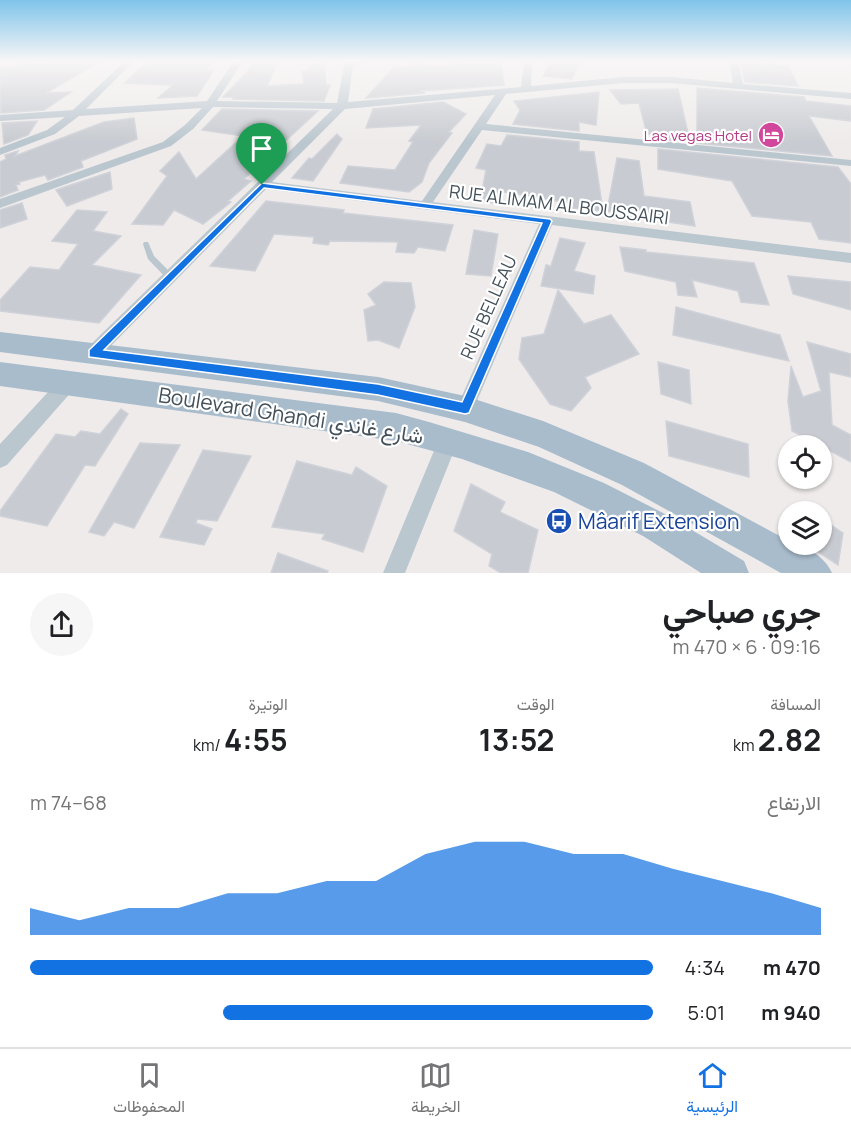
<!DOCTYPE html>
<html lang="ar">
<meta charset="utf-8">
<style>
body{margin:0;font-family:Manrope,Vazirmatn,sans-serif;background:#f6f6f6;color:#202124;direction:rtl;height:100vh;display:flex;flex-direction:column;font-size:22px;white-space:nowrap}
*{box-sizing:border-box;margin:0}
p{font-size:20px;color:#757577}
.icon{flex:none;width:33px;height:33px;fill:none;stroke:currentColor;stroke-width:2;stroke-linecap:round;stroke-linejoin:round}
.map{position:relative;height:573px;overflow:hidden;direction:ltr}
.drawer{display:flex;flex-direction:column;background:#fff;flex:1}
.drawer>*{flex:none}
.controls{position:absolute;left:778px;top:435px;display:grid;gap:12px}
.controls a{display:grid;place-items:center;width:54px;height:54px;border-radius:50%;background:#fff;box-shadow:0 2px 4px #0004;font-size:30px}
.pin{position:absolute;display:grid;place-items:center;width:51px;height:51px;color:#fff;margin:-62px -26px;border-radius:50% 50% 50% 0;rotate:-45deg;box-shadow:0 0 6px #0007}
.pin .icon{rotate:45deg}
.round{display:grid;place-items:center;flex:none;width:63px;height:63px;border-radius:32px;background:#f6f6f6}
.summary{display:flex;align-items:center;justify-content:space-between;height:102px;padding:0 30px}
h1{font-size:33px;font-weight:700;line-height:45px}
.stats{display:grid;grid-template-columns:repeat(3,1fr);gap:9px;height:102px;padding:6px 30px}
.stats div{display:grid;align-content:center}
.stats b{font-size:30px;font-weight:700}
.stats small{font-size:16px;font-weight:400}
.stats p{font-size:16px}
.chart{height:168px;padding:12px 30px}
.chart p{display:flex;justify-content:space-between}
.chart svg{width:100%;height:108px;margin-top:6px;fill:#1272e2;opacity:.7}
ul{padding:0 30px;list-style:none;font-size:20px}
li{display:grid;grid-template-columns:96px 72px 1fr;align-items:center;height:45px}
li i{height:15px;border-radius:8px;background:#1272e2}
.dock{display:flex;justify-content:space-around;align-items:center;height:84px;border-top:2px solid #e0e0e0;background:#fff;font-size:16px;color:#757577}
.dock a{display:grid;justify-items:center;gap:3px}
.dock .on{color:#1272e2}
.map>svg:first-child{display:block}
</style>
<div class="map">
<svg width="851" height="573" viewBox="0 0 851 573">
<rect width="100%" height="100%" fill="#efebeb"/>
<path fill="#c8cbd1" stroke="#cfd2d8" stroke-width="1.5" d="M51,61H101L46,93L71,92L44,110L1,113L0,68L13,67L16,64Z
M147,61H212L207,70H214L197,96L158,98L173,85L125,83Z
M253,61H278L267,86L304,84L302,71H307L314,61H324L326,85H330L324,101L233,99L235,97H223L248,71Z
M501,61L504,85L420,91L425,93L366,98L394,67H409L410,63L422,64V66H452L451,63Z
M551,61H579L572,79L543,76Z
M740,61H775L778,65L788,66L798,86L745,82Z
M697,88L804,97L806,101L851,106V121L809,116L832,156L697,143Z
M678,89L690,142L657,139V135L647,134L639,103L621,104L610,90Z
M599,92L596,125L579,122V131L513,124L520,110L514,101Z
M443,102L466,114L449,132L452,133L429,163L422,182L409,192L340,183L348,166L395,170L413,142L409,141L421,125L366,128L373,109Z
M222,109L318,111L244,179L251,181L228,201L231,202L203,224L174,210L163,225L132,224L167,176L160,171L179,152L196,179L243,136L202,130Z
M134,118L137,139L81,161L83,167L48,180L45,175L19,182L20,184L16,185L18,190L0,197V162L6,159L5,155L18,151L15,156L104,122Z
M37,121L28,135L4,144L2,123Z
M337,134L342,139L313,181L292,178L309,158L312,159Z
M507,135L579,142V151L594,152L603,211L570,208L568,203L499,191L496,203L480,202L486,170L476,168L487,144L501,146Z
M658,149L838,167L851,184V243L819,239L811,222L752,216L732,181L658,169Z
M617,158L639,161L644,196L690,202L695,226L642,218H616V212L607,211Z
M110,172L112,189L67,206L56,190Z
M266,201L344,210L343,213L453,225L445,251L418,247L414,253L396,252L398,242L330,241L328,245L313,243L314,237L274,234L255,271L210,266Z
M22,203L27,219L0,228V210Z
M77,210L107,212L93,231L121,236L92,265L141,275L99,323L0,311V300L30,267L59,270L78,244L52,241Z
M474,230L498,234L491,276L466,274Z
M560,238L585,243L574,271L595,276L593,294L541,286L546,265L551,266Z
M620,247L646,250V252L754,263L769,305L741,302L738,291L692,280L697,297L678,295L676,282L625,271Z
M788,276L851,282V310L793,294Z
M384,282L411,283L415,307L399,348L378,340L368,341L364,310L376,305L368,294Z
M558,290L584,324L611,315L639,354L585,377L591,388L571,411L550,404L519,359L522,338L544,334Z
M676,307L780,335L789,361L673,335Z
M807,342L851,354V377L829,372L832,425L851,435V462L792,431L788,401L791,366L803,397L821,391Z
M658,362L689,370L691,404L661,394Z
M121,409L128,414L95,466L85,465L47,526L0,516V511L56,434L75,437L81,431L100,434Z
M666,421L748,444L749,477L669,456Z
M140,443L180,445L134,528L114,522L104,536L89,532Z
M203,450L251,456L217,521L197,519L196,523L212,529L204,545L160,537Z
M297,461L352,475L356,467L387,486L363,552L322,539L325,534L272,527Z
M471,484L505,502L500,512L538,530L528,573H501L489,566L492,554L454,531Z
M822,519L843,533L838,565L806,544H822Z
M278,553L328,571L327,573H271Z"/>
<g fill="none" stroke-linecap="round" stroke-linejoin="round">
<path fill="#bbc7cf" fill-rule="evenodd" d="M144,242H148L154,256L173,275L174,277L173,279H167L148,259L143,244Z"/>
<path fill="#bbc7cf" fill-rule="evenodd" d="M125,61H134L86,109L207,101L234,61H243L217,101L337,103L345,61H377L353,65L348,102L521,87L524,61H532L531,86L623,77H671L733,83L729,61H738L743,84L851,93V99L671,83H623L506,94L486,124L851,160V166L482,130L433,202L851,253V263L552,225L471,415L465,418L459,415L456,409L539,224L266,189L99,358L93,360L87,358L85,353L87,348L333,109L213,107L193,129L171,146L0,208V199L163,142L185,125L202,108L79,116L55,134L0,155V148L47,130L65,117L0,121V115L73,110ZM495,95L422,201L272,182L345,109Z
M68,375L74,377L77,383L74,389L7,465L0,468V444L62,377Z
M448,432L455,434L458,441L405,573H383L441,434Z"/>
<path fill="#a9bccc" fill-rule="evenodd" d="M0,332L378,377L465,396L543,421L644,463L789,541V544C806,544 826,558 832,573H781L622,485L539,447L465,422L378,401L0,352Z
M0,362L396,413L429,422L528,452L604,483L665,514L744,561L749,573H701L643,536L554,492L462,459L396,441L0,386Z"/>
</g>
<linearGradient id="sky" x2="0" y2="1"><stop stop-color="#7fc4ea"/><stop offset="0.43" stop-color="#f8f6f6"/><stop offset="1" stop-color="#f8f6f6" stop-opacity="0"/></linearGradient>
<rect width="851" height="142" fill="url(#sky)"/>
<path fill="#1272e2" stroke="#fff" stroke-width="1.5" fill-rule="evenodd" d="M262,183L550,219L552,221L469,413L465,414L378,395L89,357V350ZM264,188L542,223L462,402L378,384L104,350Z"/>
<defs>
<g id="hotel-disc" transform="scale(1.35)"><circle r="9.5" fill="#d1479c" stroke="#fff"/><path d="M-6-4.5h1.5V1H6V5H4.5V3h-9V5H-6ZM-4 0a1.8 1.8 0 1 1 3.6 0ZM.5 0V-2.5h3Q6-2.5 6 0Z" fill="#fff"/></g>
<g id="bus-disc" transform="scale(1.35)"><circle r="9.5" fill="#1a4fb4" stroke="#fff"/><path d="M-5-6H5V4H4V6H2V4H-2V6H-4V4H-5ZM-3.5-4V0h7V-4ZM-3.5 1.2v1.5H-2V1.2ZM2 1.2v1.5H3.5V1.2Z" fill="#fff"/></g>
</defs>
<g fill-rule="evenodd">
<use href="#hotel-disc" x="771" y="135"/>
<use href="#bus-disc" x="559" y="521"/>
</g>
<g text-anchor="middle" dominant-baseline="central" stroke-width="4.5" stroke-linejoin="round" paint-order="stroke">
<g font-size="15" fill="#b23c85" stroke="#fff" text-anchor="end">
<text x="752" y="135">Las vegas Hotel</text>
</g>
<g font-size="18" fill="#435059" stroke="#fff">
<text transform="translate(559 204) rotate(7)">RUE ALIMAM AL BOUSSAIRI</text>
<text transform="translate(488 307) rotate(-66)">RUE BELLEAU</text>
</g>
<g font-size="21" fill="#435059" stroke="#fff">
<text transform="translate(291 415) rotate(9)">Boulevard Ghandi شارع غاندي</text>
</g>
<g font-size="21" fill="#164399" stroke="#fff" text-anchor="start">
<text x="578" y="521">Mâarif Extension</text>
</g>
</g>
</svg>
<div class="controls">
<a><svg class="icon" aria-label="locate" viewBox="0 0 24 24"><circle cx="12" cy="12" r="6"/><path d="M12 2v4M12 18v4M2 12h4M18 12h4"/></svg></a>
<a><svg class="icon" aria-label="layers" viewBox="0 0 24 24"><path d="M12 4l9 5-9 5-9-5zM3 14l9 5 9-5"/></svg></a>
</div>
<div class="pin" style="left:262px;top:185px;background:#1e9e55"><svg class="icon" aria-label="arrive" viewBox="0 0 24 24"><path d="M6 21V4h12l-3 4 3 4H6"/></svg></div>
</div>
<section class="drawer">
<div class="summary"><div><h1>جري صباحي</h1><p>09:16 · 6 × 470 m</p></div><a class="round"><svg class="icon" aria-label="share" viewBox="0 0 24 24"><path d="M12 15V3M7 8l5-5 5 5M5 13v7h14v-7"/></svg></a></div>
<div class="stats">
<div><p>المسافة</p><b>2.82<small> km</small></b></div>
<div><p>الوقت</p><b>13:52</b></div>
<div><p>الوتيرة</p><b>4:55<small> /km</small></b></div>
</div>
<div class="chart"><p><span>الارتفاع</span>68–74 m</p>
<svg viewBox="0 0 160 44" preserveAspectRatio="none"><path d="M0 44V33L10 38L20 33L30 33L40 27L50 27L60 22L70 22L80 11L90 6L100 6L110 11L120 11L130 17L140 22L150 27L160 33V44z"/></svg>
</div>
<ul>
<li><b>470 m</b>4:34<i style="width:100%"></i></li>
<li><b>940 m</b>5:01<i style="width:69%"></i></li>
</ul>
</section>
<nav class="dock">
<a class="on"><svg class="icon" aria-label="home" viewBox="0 0 24 24"><path d="M3 11l9-7 9 7M6 9v11h12V9"/></svg>الرئيسية</a>
<a><svg class="icon" aria-label="map" viewBox="0 0 24 24"><path d="M3 6l6-2 6 2 6-2v14l-6 2-6-2-6 2zM9 4v14M15 6v14"/></svg>الخريطة</a>
<a><svg class="icon" aria-label="saved" viewBox="0 0 24 24"><path d="M7 4h10v16l-5-4-5 4z"/></svg>المحفوظات</a>
</nav>
